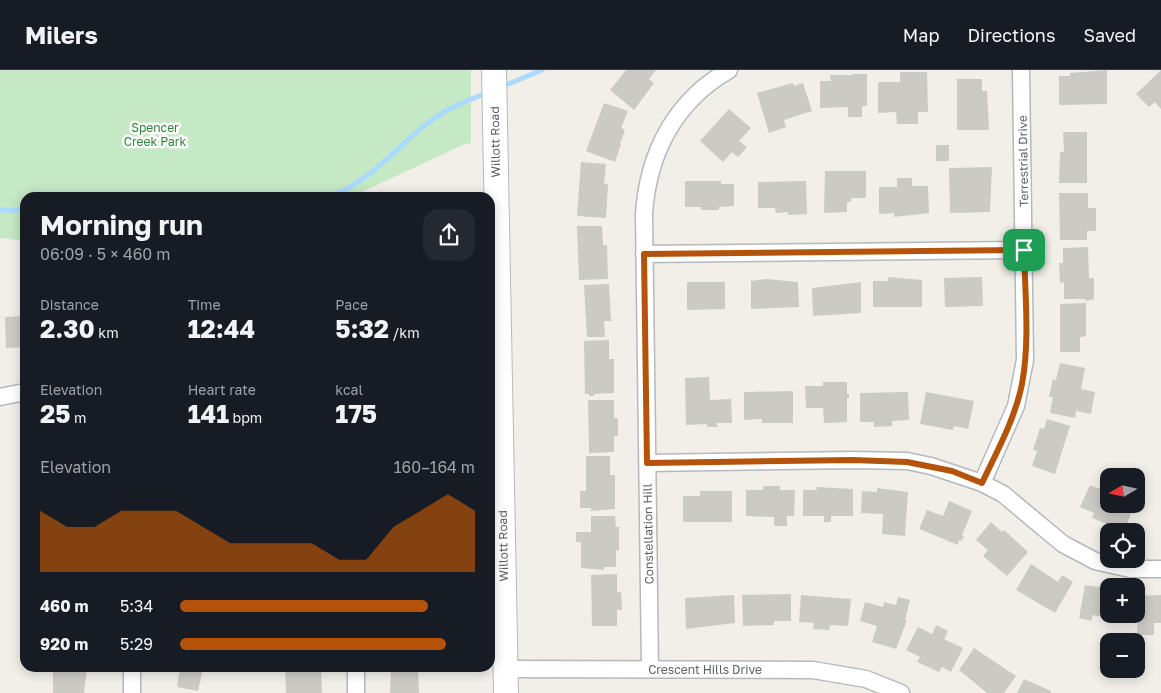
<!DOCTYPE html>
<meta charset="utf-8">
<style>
body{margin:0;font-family:"Golos Text",sans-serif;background:#242831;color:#f1f3f6;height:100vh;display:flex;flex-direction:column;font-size:19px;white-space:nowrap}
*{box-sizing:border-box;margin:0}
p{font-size:16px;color:#9ea1a6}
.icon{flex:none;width:28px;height:28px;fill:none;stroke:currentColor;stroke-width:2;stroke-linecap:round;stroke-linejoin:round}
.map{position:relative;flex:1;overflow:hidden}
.details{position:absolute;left:20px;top:122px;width:475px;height:480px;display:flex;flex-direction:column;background:#171b24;border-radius:15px;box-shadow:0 2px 12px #0003}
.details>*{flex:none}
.needle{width:32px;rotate:261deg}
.buttons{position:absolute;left:1100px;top:398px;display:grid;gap:10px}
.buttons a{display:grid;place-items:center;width:45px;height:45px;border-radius:10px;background:#171b24;box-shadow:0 2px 12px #0003;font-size:25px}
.pin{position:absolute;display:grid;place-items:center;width:42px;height:42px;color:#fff;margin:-21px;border-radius:10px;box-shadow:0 2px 8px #0006}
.round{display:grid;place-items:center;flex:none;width:52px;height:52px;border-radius:15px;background:#242831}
.summary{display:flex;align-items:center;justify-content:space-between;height:85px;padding:0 20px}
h1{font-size:28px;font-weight:700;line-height:38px}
.metrics{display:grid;grid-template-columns:repeat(3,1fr);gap:8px;height:85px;padding:5px 20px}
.metrics div{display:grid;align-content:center}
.metrics b{font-size:25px;font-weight:700}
.metrics small{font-size:14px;font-weight:400}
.metrics p{font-size:14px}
.chart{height:140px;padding:10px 20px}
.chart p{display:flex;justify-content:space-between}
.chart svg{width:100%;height:90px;margin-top:5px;fill:#b45309;opacity:.7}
ul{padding:0 20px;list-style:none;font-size:16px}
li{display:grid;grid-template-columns:80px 60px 1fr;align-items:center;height:38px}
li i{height:12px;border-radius:6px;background:#b45309}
header{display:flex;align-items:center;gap:30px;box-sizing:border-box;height:70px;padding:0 25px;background:#171b24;border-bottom:1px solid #363941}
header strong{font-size:24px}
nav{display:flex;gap:28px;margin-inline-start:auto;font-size:18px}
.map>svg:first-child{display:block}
</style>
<header>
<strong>Milers</strong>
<nav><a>Map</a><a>Directions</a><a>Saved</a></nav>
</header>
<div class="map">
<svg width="1161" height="623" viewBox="0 0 1161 623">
<rect width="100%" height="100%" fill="#f1efe8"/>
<path fill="#c5e8c5" d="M0,0H471V73L465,74L351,127L25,128V171L0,168Z"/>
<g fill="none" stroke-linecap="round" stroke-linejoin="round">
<path stroke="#aadaff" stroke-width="5" d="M501,17L542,0
M324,128C373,113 397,74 436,47C452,36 471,29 489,22
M0,140L25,141"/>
</g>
<path fill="#cccac5" d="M626,0H656L649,9L654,13L634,40L610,20Z
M1107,0V34L1059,35V6H1070V3Z
M1161,0V39L1155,32L1149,37L1136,24Z
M900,2H927L928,42H918V54H897L896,42L878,43V12H900Z
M852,4H867V36H862V47H848V37L820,38V11H831L830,5H852Z
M957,9H982V21H987L989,60H957Z
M793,13L794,16L803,13L812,41L784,50L786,57L769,63L757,23Z
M604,33L628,41L621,58L625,60L620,74H621L615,92L586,81Z
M729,39L751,58L739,71L747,77L738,87L732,82L723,92L700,71Z
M1063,62H1087V113H1059L1060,82H1064Z
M936,75H949V91H936Z
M581,92L606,94L604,114H608L606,148L577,146Z
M992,97L990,142L950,143L949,98Z
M825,101H866V128H851V132H847V142L824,143Z
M897,108H912V116H928L929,143L894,147V143L879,144V117H897Z
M685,111H721V114H734V136L719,137V140H701V137H685Z
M806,111L807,144L788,145V142L776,143L775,138H758V112Z
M1059,123H1088V138H1096V161H1087V170H1060Z
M577,156H602L603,175H607L608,209L579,210Z
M1088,177L1089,208H1094V229L1086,231L1085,229H1064V212L1060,213L1059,193H1063V178Z
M888,207L922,210V237H873V211H888Z
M982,207L983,236L945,237L944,208Z
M766,209L798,212L799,237L751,239V211Z
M687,212H725V239L687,240Z
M861,212V243L813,246L812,218Z
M609,214L611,251H604L605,267H587L584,215Z
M1086,233V266L1080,267V282H1060V234Z
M25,246V277L6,278L5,247Z
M609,270V289H614V323L594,324V326H589V324H585L584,271Z
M1060,293L1085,298L1081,319L1095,322L1091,344L1076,341L1075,348L1050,343L1053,327H1049L1053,309L1056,310Z
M709,307L710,330L731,329L732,353H717V357H707V354L686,355L685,308Z
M823,312H847V324H849V328H847V352L824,353L823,338H806L805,316H823Z
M793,321V353H762V349L744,350V322Z
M908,322L909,350L892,351V356L874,357V352H860V323Z
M926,322L974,331L968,359L954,356L953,360L920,354Z
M588,330H614V348H618V366H614V382L589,383Z
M1047,349L1070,356L1055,404L1032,396L1037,381L1033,380L1040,358L1044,359Z
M586,386H610V405H615V439L591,441V438H580V421H586Z
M1104,410L1109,412V434H1135L1125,458L1115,453L1114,457L1092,448L1094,443L1080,437L1090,415L1099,419Z
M763,416H780V420H795L794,446H787V456H774V447L746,446V420H763Z
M816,417L853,419V446H831V452H824V446H803V420H817Z
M877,418L908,422L905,466L882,464L883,444L861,443L862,421L877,422Z
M700,421H732V452H683V426H700Z
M949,431L972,441L962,465L964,466L962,471L959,470L958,475L919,459L927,440L943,446Z
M591,446H615L616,457H619V481L616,480V497H604V500L581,498V472H576V462H591Z
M991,452L1002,462L1004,460L1028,482L1007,506L983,486L988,480L976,470Z
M1031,494L1058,512L1062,505L1073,512L1055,543L1016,520Z
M617,504V522H621L622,540H617V556H592L591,505Z
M1085,515L1109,519V544H1118L1117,550L1093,545L1091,551L1079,548Z
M791,524V551H774V555L743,556L742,525Z
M734,525L735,553L686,559L685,528Z
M801,525L851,529L848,556L830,555L829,560L813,559L814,553L799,552Z
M1161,525V553H1154V565H1137L1139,526Z
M898,527L910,530L905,550H907L896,579L872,572L877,556L860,551L865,532L883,537L884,532L896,535Z
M936,555L948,561L944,569L963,578L951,602L942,597L939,602L917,592L920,587L906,580L918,557L932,564Z
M974,578L1016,606L1004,623H987L959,600Z
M53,598H87L84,623H53Z
M180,598H203L198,621L177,617Z
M285,598H321L322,623H286Z
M391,600H418L419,623H390Z
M1024,609L1051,621V623H1017Z"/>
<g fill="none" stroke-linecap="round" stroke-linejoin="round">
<g stroke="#b5b8bc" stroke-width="19">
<path id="street" d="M644,184L1024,180
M0,327L25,322
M647,393L853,390L907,391L931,396L982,413L1003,424L1063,474L1095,491L1130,499H1161
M982,413L1016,336L1025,290L1021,0
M132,598V623
M356,598V623
M506,599L813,600L866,609L901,623
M650,599L644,144C648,83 675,31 729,0"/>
</g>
<g stroke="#b6babf" stroke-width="26">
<path id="secondary" d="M494,0L506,623"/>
</g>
<use href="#street" stroke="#fff" stroke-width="16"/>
<use href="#secondary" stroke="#fff" stroke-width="24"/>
</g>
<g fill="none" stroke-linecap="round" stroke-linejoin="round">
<g stroke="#fff" stroke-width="10">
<path id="route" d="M1024,180C1025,224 1030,271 1022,314C1015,349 997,381 982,413L952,401L907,392L853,390L647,393L644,184Z"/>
</g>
<use href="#route" stroke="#b45309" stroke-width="6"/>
</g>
<g text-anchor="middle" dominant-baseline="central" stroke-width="5" stroke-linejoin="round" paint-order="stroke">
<g font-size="12" fill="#348238" stroke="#fff">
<text x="155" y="57">Spencer<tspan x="155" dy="14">Creek Park</tspan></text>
</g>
<g font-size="12" fill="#5f6368" stroke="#fff">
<text transform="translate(495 72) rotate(-91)">Willott Road</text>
<text transform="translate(1023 91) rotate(-91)">Terrestrial Drive</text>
<text transform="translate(648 464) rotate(-91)">Constellation Hill</text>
<text transform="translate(503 476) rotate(-91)">Willott Road</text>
<text x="705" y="599">Crescent Hills Drive</text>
</g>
</g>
</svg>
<div class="buttons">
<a><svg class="needle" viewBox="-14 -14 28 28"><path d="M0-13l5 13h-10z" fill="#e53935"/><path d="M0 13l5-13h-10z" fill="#9ea1a6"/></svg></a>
<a><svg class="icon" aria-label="locate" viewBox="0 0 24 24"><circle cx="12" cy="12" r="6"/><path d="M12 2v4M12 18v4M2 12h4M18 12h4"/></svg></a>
<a>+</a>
<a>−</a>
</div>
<div class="pin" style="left:1024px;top:180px;background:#1e9e55"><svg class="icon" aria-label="arrive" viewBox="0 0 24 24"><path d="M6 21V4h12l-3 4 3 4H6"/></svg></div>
<section class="details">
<div class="summary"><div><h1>Morning run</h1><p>06:09 · 5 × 460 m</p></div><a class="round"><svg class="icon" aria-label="share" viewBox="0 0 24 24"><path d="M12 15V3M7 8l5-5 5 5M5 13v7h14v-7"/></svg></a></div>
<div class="metrics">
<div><p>Distance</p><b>2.30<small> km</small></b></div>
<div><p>Time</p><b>12:44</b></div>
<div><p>Pace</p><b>5:32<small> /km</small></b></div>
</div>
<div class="metrics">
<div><p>Elevation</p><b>25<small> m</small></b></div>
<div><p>Heart rate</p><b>141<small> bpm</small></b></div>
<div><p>kcal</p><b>175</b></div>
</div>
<div class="chart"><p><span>Elevation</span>160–164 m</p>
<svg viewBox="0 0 160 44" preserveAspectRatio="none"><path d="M0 44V14L10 22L20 22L30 14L40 14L50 14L60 22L70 30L80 30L90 30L100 30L110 38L120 38L130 22L140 14L150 6L160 14V44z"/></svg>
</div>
<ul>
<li><b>460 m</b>5:34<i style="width:84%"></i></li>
<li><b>920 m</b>5:29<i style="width:90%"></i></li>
</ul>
</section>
</div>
